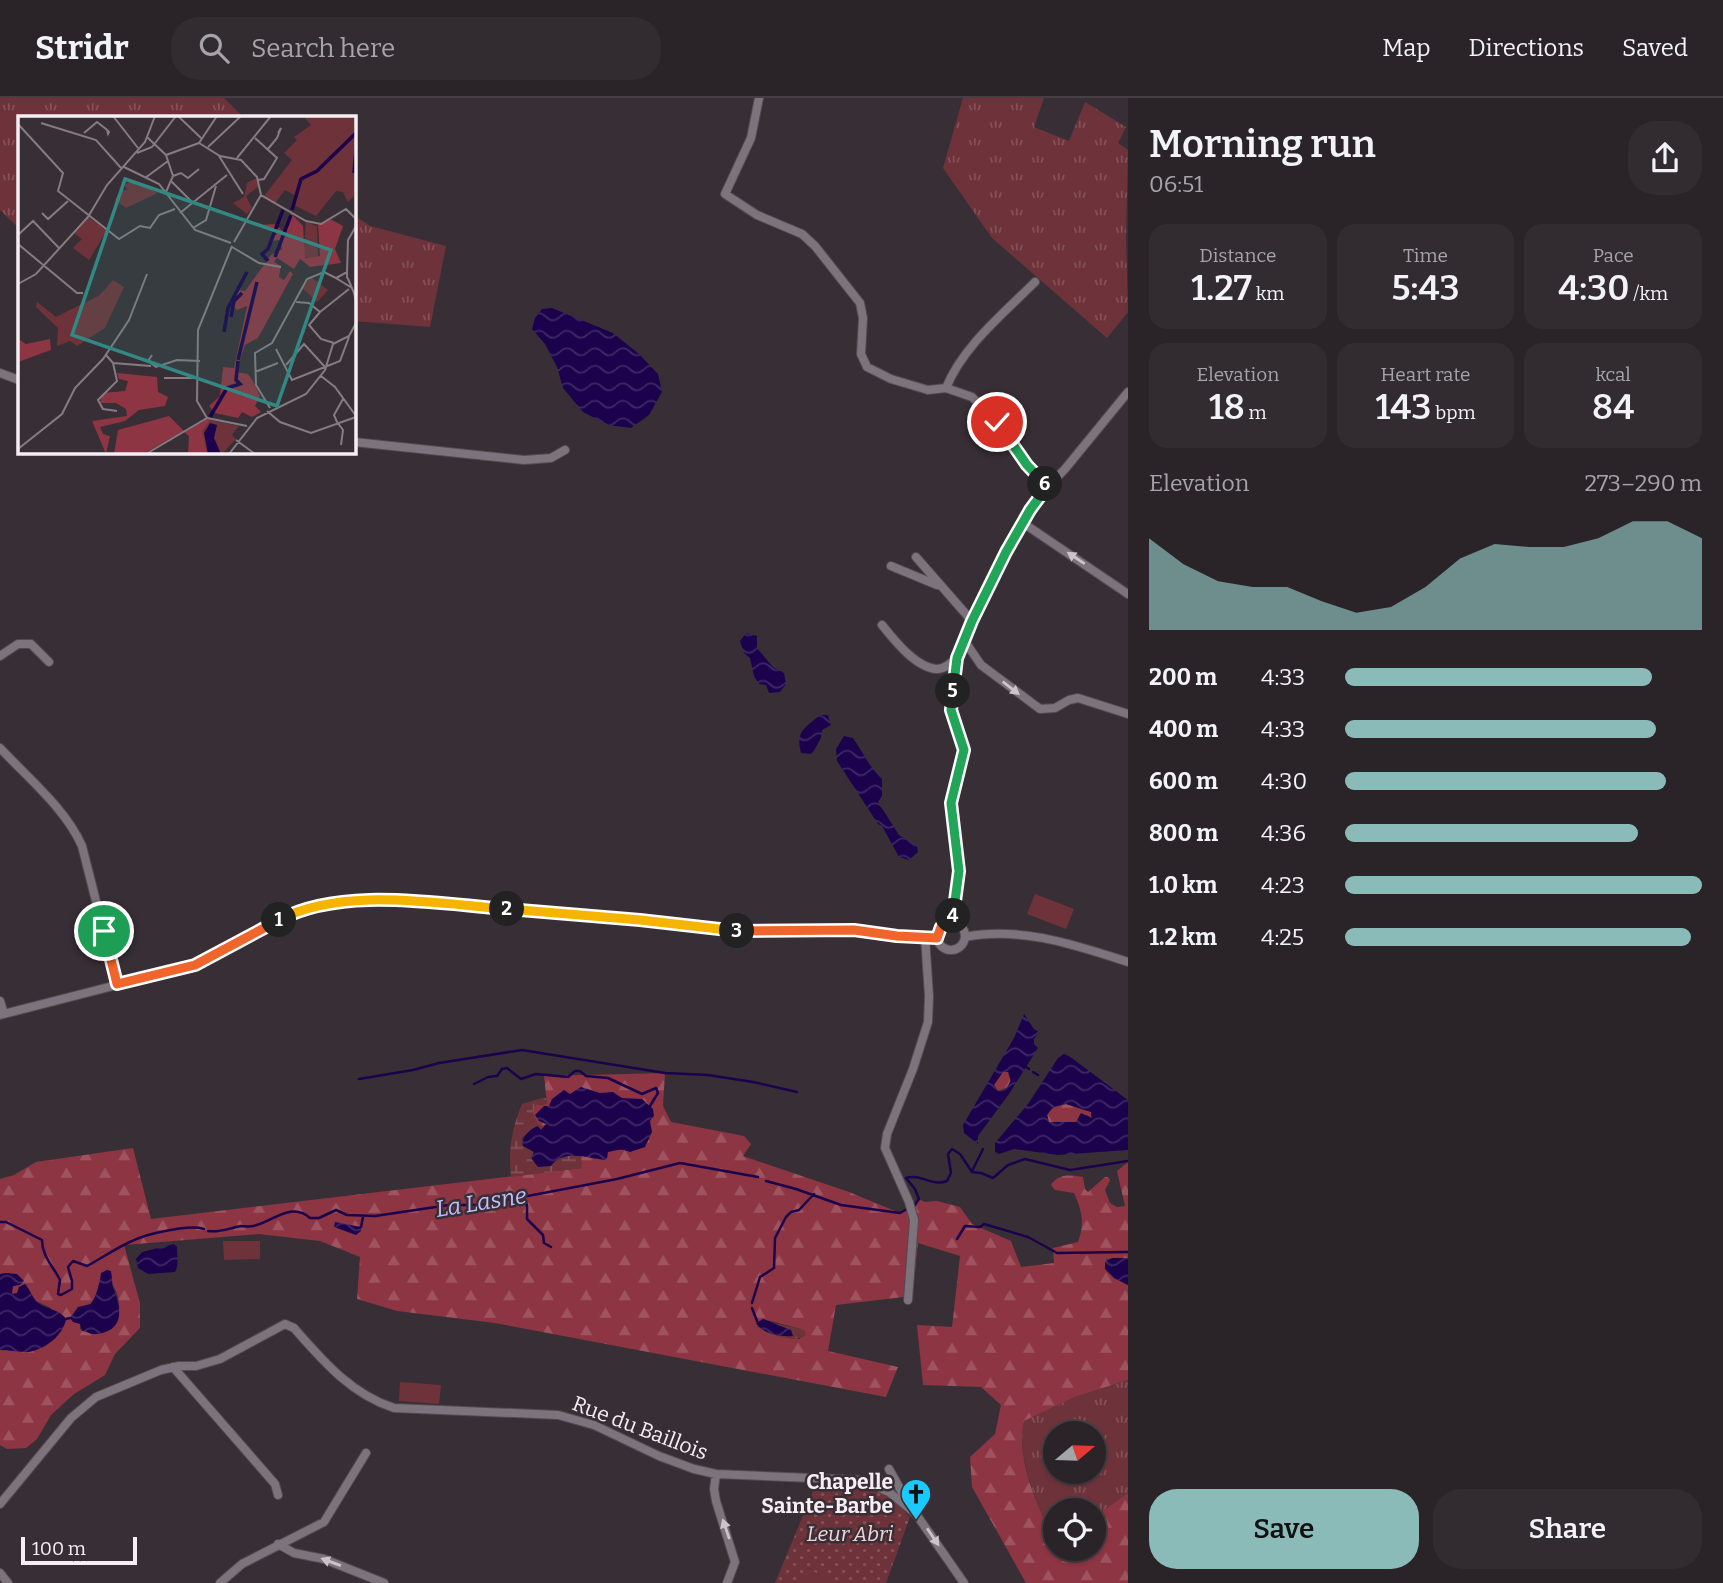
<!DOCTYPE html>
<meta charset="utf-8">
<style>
body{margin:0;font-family:Bitter,serif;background:#322b30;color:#f1f3f6;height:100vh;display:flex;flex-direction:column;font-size:26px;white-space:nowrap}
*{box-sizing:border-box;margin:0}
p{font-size:23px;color:#a5a4a8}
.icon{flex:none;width:38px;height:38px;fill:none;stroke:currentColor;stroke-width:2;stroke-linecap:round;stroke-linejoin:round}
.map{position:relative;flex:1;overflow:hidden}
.drawer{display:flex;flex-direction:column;background:#2a2328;width:595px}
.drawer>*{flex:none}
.needle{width:46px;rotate:71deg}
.fabs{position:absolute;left:1043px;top:1323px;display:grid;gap:14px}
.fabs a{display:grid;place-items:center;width:63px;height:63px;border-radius:50%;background:#2a2328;box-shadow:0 2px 5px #0004,0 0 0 2px #464045;font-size:35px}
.scale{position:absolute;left:21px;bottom:18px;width:116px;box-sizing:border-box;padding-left:7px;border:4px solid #f5eff4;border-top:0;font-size:19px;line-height:24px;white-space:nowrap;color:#f5eff4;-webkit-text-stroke:5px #382f36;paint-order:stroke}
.pin{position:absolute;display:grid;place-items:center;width:60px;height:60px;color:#fff;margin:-30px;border:4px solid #fff;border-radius:50%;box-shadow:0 2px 7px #0007}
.km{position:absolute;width:35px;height:35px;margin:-18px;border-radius:50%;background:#222;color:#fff;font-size:19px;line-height:35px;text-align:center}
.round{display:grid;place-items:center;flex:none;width:74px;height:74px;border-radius:28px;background:#322b30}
.head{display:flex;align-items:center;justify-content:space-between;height:119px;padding:0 21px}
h1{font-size:38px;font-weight:600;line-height:52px}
.figures{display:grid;grid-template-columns:repeat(3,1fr);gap:10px;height:119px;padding:7px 21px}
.figures div{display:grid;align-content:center;border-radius:18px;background:#322b30;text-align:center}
.figures b{font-size:35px;font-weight:600}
.figures small{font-size:19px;font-weight:400}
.figures p{font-size:19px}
.chart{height:196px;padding:14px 21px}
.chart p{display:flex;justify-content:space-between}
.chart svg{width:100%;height:126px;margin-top:7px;fill:#8bbbb9;opacity:.7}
.cta{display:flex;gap:14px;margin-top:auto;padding:14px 21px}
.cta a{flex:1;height:80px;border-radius:28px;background:#8bbbb9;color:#111;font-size:28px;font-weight:600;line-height:80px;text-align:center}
.cta a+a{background:#322b30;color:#f1f3f6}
ul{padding:0 21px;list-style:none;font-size:23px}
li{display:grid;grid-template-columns:112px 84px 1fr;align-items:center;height:52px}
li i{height:18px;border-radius:9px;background:#8bbbb9}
header{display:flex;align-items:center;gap:42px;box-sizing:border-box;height:98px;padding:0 35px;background:#2a2328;border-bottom:2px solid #464045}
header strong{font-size:33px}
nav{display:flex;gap:38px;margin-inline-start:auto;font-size:24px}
.search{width:490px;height:63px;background:#322b30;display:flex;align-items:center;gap:18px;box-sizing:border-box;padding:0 24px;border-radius:28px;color:#a5a4a8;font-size:26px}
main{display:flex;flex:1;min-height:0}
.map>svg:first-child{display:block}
</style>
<header>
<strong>Stridr</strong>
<div class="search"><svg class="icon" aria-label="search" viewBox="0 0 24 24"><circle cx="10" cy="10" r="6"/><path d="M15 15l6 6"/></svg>Search here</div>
<nav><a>Map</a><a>Directions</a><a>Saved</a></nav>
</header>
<main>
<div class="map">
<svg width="1128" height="1485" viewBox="0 0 1128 1485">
<defs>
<pattern id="grass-tufts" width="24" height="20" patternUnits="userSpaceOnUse" patternTransform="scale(1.75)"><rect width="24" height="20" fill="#6e333a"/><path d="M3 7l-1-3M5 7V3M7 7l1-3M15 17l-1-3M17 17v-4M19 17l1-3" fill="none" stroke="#835157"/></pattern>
<pattern id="forest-firs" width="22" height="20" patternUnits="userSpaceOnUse" patternTransform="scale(1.75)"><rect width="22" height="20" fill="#8d3543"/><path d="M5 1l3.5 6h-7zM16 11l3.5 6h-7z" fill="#9e535f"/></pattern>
<pattern id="wetland-marsh" width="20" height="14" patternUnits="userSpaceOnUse" patternTransform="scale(1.75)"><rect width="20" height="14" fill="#6e333a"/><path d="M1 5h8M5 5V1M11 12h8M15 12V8" fill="none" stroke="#835157"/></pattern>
<pattern id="park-dots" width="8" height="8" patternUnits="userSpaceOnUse" patternTransform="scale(1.75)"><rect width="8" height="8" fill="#6e333a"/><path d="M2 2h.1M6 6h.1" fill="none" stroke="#835157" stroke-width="1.8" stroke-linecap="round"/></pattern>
<pattern id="water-waves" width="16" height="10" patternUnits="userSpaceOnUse" patternTransform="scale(1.75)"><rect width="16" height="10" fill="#1c024c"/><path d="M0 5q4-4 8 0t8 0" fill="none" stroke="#3e2766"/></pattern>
</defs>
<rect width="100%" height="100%" fill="#382f36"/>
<path fill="url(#grass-tufts)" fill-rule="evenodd" d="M0,0H224L243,19H19V130L0,112Z
M963,0H1044L1034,29L1069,43L1085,4L1126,29L1118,45L1128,52L1126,141L1128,214L1107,240L992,140L943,70Z
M354,117L370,128L446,148L430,229L354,223Z
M1128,1282V1395L1101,1414L1094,1416V1412H1055V1427L1045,1423C1032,1392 1017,1357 1024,1323L1075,1299ZM1055,1335H1094V1374H1055Z"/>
<path fill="url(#forest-firs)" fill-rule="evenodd" d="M1001,974H1008L1011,980L1008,989L998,993L994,987Z
M665,975L663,1008L671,1024L744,1038L751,1046L743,1058L849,1094L900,1115L914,1108L919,1101L925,1104L937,1103L960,1109L972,1126L1011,1143L1021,1169L1054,1165L1053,1150L1078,1144C1085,1125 1082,1113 1074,1095L1055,1092L1051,1087C1058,1075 1071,1077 1083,1079L1085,1091L1088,1094L1105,1079H1108L1110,1082L1105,1092L1110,1105L1117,1109L1125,1108L1117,1073L1128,1064V1160L1106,1161L1114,1180L1128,1187V1282L1075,1299L1024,1323C1017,1357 1031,1392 1045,1423L1055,1427V1451H1094V1416L1101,1414L1128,1395V1485H1026L972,1389L970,1359L995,1336L1001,1307L981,1289L923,1287L917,1227L952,1229L960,1158L918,1145L912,1198L836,1207L828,1253L898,1269L886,1299L495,1225L397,1213L357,1201L360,1159L320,1143L259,1136L124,1147L140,1205V1230L115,1256L105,1277L74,1296L51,1317L37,1341L26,1350L7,1351L0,1347V1252H35L56,1240L51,1210L36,1203L25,1186L20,1189L17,1195L12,1196L11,1190L16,1187L6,1175L0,1176V1081L14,1077L36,1064L133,1050L151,1121L582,1070L537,1024L532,1015L536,1007L547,1006L544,978ZM102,1175C106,1181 113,1186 116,1193C123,1212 120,1235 96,1236C90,1237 86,1233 80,1231V1226L77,1223L82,1210C97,1206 99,1189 102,1175ZM763,1221L801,1231L800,1241C784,1240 770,1238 757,1228Z
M1066,1006L1091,1014V1020L1087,1017L1079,1020L1076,1024H1049L1047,1017C1052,1009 1057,1008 1066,1006Z"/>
<path fill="url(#wetland-marsh)" d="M542,1000H546L547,1006L536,1007L533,1015L537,1024L544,1029L541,1032L533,1030L522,1040L523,1048L532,1051L536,1064L543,1067C557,1062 565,1055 581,1058L582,1070L511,1079C508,1052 512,1030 522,1006Z
M773,1225L801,1231L805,1233L806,1237C799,1243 782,1241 774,1236L793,1238Z"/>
<path fill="url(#park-dots)" d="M817,1384C863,1385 877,1385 910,1419L886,1485H775Z"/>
<path fill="#6e333a" d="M1035,796L1074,811L1066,831L1027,816Z
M223,1143H260V1161L224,1162Z
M400,1284L441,1287L439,1306L399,1303Z
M807,1470L828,1481L826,1485H800Z"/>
<path fill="url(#water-waves)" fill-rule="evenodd" d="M552,210L613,235L639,256L658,276L662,294L649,317L631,330L608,327L583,314L563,290L557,269L545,246L532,231L535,220L542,211Z
M746,535L757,538V550L773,569L784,575L786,586L780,594L769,595L766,587L759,586L754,578L750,560L744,555L740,543Z
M820,617H828L831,627L822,632L821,640L812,656L801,655C795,633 805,630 820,617Z
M844,638L853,640C863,654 869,669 882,681V698L878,704L899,737L917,748L918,754L909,762L899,759L882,728L878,726L837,663L836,651Z
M1024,916L1034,931L1039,934L1034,941V946L1038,950L1009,996L978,1038V1046L964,1035L963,1027L1014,940ZM1003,974H1008L1011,983L1005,992L998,993L994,987Z
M1064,956L1069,958L1128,1002V1052L1058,1057L1014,1051L999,1056L995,1054V1045L1028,1006L1058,960ZM1066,1006L1091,1014L1092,1020L1081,1015L1076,1024H1049L1047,1017L1053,1009Z
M581,989L600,995L613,994L622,1000L642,1001L653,1011L654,1018L650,1023L652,1034L645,1049L630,1054C621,1050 617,1052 608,1054L607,1060L605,1062C587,1060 563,1051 551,1068L538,1069L531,1060L534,1054L523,1048C520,1040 531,1030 538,1028L541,1032L546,1026L539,1023L535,1017L544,1008H549L552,1001L564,992L570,996Z
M335,1124L361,1129V1133L356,1137L334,1129Z
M174,1146L177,1149C177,1157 179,1168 175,1174L148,1176L138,1170L136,1161L142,1154Z
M1112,1160H1128V1187L1114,1180L1105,1171V1164Z
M107,1172L111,1173C112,1179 112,1185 113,1189C121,1210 126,1232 97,1236C91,1237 87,1233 82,1233L80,1226L73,1224L70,1220L78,1209L91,1206C96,1199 100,1184 101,1175Z
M6,1175L17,1176L24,1183L20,1187L13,1188L12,1196L17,1195L19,1189L25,1186C30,1191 31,1197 35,1202C44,1212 59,1210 66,1221C63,1238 45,1251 29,1254C19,1255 10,1252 0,1252V1176Z
M763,1221L791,1232L793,1238C779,1239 764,1236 756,1225Z"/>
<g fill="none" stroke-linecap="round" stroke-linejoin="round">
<path stroke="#1c024c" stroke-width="2.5" d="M1025,968L1029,971
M1033,974L1038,977
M359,981L413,972L439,965L522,952L665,975L708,977L753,984L797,994
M474,986L488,979L497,978L502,971L507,970L521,981L536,976L568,979L575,973H580L586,978L608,980L642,996L656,990L658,995L650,1008
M972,1073L983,1051
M766,1083L796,1091L841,1107L900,1115L907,1111
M524,1099L527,1108V1121L543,1137L544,1145L551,1149
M914,1108L919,1101L915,1091L906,1080C920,1075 932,1089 947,1083L951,1075L948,1056L952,1051L960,1056L972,1074L981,1075L993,1080L1008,1067L1025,1061L1070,1072L1128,1063
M0,1124H6L42,1142C42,1158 53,1168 60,1182L58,1196L61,1197L72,1191V1183L68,1169L73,1163L87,1168C102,1160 116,1150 132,1143C146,1136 189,1126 204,1131
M361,1129L363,1119
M208,1133C220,1135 229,1130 241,1128C245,1128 249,1129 253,1128C272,1124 292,1103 310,1120H319L336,1112L347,1117L375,1118L449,1107H480L617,1081L680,1065L758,1079
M957,1141L965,1128L980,1129L984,1126L1028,1139L1057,1155L1128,1154
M752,1205L760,1179L774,1170L775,1140L786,1119L791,1114L799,1112L814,1096
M752,1210L757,1223
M66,1221L70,1220"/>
<g stroke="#524b51" stroke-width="10">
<path id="minor" d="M759,0L751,40L725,96L757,117L802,136L815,148L860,205L863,220L861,256L867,269L891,281L928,292L946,290L972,299L997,324L1027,367L1047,389
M0,275L19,282
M946,290C963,248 1004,215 1035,184
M354,344L524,362L551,360L565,352
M1023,425L1128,496
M916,459L972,523
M891,468L937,487
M882,527C894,542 916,570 937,571C945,571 951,565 956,560
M964,542L981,567L1040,611L1055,610L1069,602L1078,600L1128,616
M0,558L18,546H31L49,564
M0,650C28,680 65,710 82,748L117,886
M952,824L958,790L959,773L951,705L964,652L951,608L956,560L993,479L1030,412L1041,396L1065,371L1128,294
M937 838a14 14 0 1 1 28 0a14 14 0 1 1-28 0Z
M965,839C1021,828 1075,847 1128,864
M0,903L4,916
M0,917L195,867L289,817L318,807L337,804L407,803L640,822L740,833L854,832L897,838L937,840
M908,1202L914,1122L909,1104L885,1050L887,1036L913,971L928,924L929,898L925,839
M173,1269L275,1386L278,1397
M889,1371L908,1405
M716,1376L714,1391L716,1403L735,1464L727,1485
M0,1406L71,1320L96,1299L161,1272L179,1268H196L220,1261L285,1226L294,1230C323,1263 351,1296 394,1310L558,1317L594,1327L659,1358L694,1371L716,1376L861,1382L889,1394L916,1416L964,1485
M278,1446L294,1455L324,1461L384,1485
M0,1475L8,1485
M220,1485L242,1466L324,1424L366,1355"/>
</g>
<use href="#minor" stroke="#7d737c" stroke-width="8"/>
</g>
<defs><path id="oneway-solid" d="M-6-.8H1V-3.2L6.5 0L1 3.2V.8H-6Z" transform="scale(1.75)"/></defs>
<g fill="#cbc4ca">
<use href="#oneway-solid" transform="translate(1076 460) rotate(-146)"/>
<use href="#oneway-solid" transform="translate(1011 590) rotate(38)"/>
<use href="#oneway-solid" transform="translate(726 1431) rotate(-109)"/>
<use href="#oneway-solid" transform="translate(933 1439) rotate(56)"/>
<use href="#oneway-solid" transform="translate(331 1464) rotate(-160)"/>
</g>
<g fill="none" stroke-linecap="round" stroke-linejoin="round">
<g stroke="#fff" stroke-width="14">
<path id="split-1" d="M104,833L117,886L195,867L279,822"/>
</g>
<g stroke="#fff" stroke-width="14">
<path id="split-2" d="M279,822C342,788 438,806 507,811"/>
</g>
<g stroke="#fff" stroke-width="14">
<path id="split-3" d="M507,811L640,822L737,833"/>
</g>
<g stroke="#fff" stroke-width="14">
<path id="split-4" d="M737,833L854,832L897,838L937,840L941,829L952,824L953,818"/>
</g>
<g stroke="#fff" stroke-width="14">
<path id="split-5" d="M953,593L951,612L964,652L951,705L959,773L953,818"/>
</g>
<g stroke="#fff" stroke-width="14">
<path id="split-6" d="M953,593L957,560L972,523L1006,454L1030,412L1047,389L1045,386"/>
</g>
<g stroke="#fff" stroke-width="14">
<path id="split-7" d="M997,324L1027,367L1045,386"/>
</g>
<use href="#split-1" stroke="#f0652b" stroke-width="9"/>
<use href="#split-2" stroke="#f5b400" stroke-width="9"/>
<use href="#split-3" stroke="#f5b400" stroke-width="9"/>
<use href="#split-4" stroke="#f0652b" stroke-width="9"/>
<use href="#split-5" stroke="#22a559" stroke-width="9"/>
<use href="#split-6" stroke="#22a559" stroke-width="9"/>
<use href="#split-7" stroke="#22a559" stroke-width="9"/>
</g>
<defs>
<g id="church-pin" transform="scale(1.575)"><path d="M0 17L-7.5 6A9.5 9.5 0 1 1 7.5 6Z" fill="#1bcafc" stroke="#382f36"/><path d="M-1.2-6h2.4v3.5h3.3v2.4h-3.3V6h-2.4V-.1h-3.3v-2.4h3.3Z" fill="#111"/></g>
</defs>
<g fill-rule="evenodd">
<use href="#church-pin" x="916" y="1396"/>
</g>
<g text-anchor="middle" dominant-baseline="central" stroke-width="5" stroke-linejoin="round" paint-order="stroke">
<g font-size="21" fill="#f5eff4" stroke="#382f36">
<text transform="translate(640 1330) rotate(21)">Rue du Baillois</text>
</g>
<g font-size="21" font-weight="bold" fill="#f5eff4" stroke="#382f36" text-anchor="end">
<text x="893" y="1384">Chapelle<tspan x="893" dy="24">Sainte-Barbe</tspan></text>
</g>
<g font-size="21" font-style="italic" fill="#f1d6d8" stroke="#382f36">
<text x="850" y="1436">Leur Abri</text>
</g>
<g font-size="23" font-style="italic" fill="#c3bdfd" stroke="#382f36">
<text transform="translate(481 1104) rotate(-9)">La Lasne</text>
</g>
</g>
<g transform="translate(18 18)">
<rect width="338" height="338" fill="#382f36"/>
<path d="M239,62L241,70L228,80L234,92L229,98L215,87L226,81L229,67ZM116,64L140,77L108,92L97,84L102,74H110L106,69ZM70,101L89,114L71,144L55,132L64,123L56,117ZM288,106L299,110L300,142L285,141ZM95,164L106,171L87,212L59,230L52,225L39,230L40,212L18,191L19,186L38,201L82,179Z" fill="#6e333a"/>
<path d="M273,97L285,110L287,142L302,140L300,108L312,103L325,110L317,133L323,147L292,151L282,143L276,153L259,142L256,146L263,150L261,161L266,164L272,155L275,158L240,222L227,229L218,256L230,258L235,265L242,280L237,290L243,296L234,301L224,296L220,302L197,297L191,290L202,280L205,251L216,252L229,190L219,194L215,190L220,174L227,175L253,139L264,133L262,124L253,125L260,116L243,109L256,108L266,116ZM0,223L8,228L32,223L33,234L0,246ZM99,257L139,261L140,276L150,281L147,290L121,294L107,305L82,311L85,318L92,320L88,338L74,305L109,300L108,293L98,287H82L85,277L107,275L110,265L101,263ZM151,300L166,315L125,338H96L100,314ZM189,303L193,304L190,338H170L171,320L166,316Z" fill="#8d3543"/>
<path d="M285,0H338V78L330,86L325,76L318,75L298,100L274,88L278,80L267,74L257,87L246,80L274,44L266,37L279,24L276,21L293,9ZM293,161L310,174L299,186L284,172ZM192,304L221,310L214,319L218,323L204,338H189L184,315Z" fill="#6e333a"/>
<path d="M192,307L199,309L196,322L203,338H190L186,317Z" fill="#1c024c"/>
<path fill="none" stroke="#1c024c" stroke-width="3.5" d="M336,57L338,34M274,94L283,63L299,55L338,17M257,141L273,99M250,145L244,138L250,133L265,94M213,201L216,185L224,177M206,216L210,192L229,156M220,244L239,166M192,301L209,272L222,268L218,264L220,245"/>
<path fill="none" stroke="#847c82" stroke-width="2" d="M95,0L120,32M160,0L183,22M23,7L78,24L104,53M0,8L45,57L40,75L101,123L122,110L132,112L141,99L157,93M66,17L79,6L88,13L91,16L90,18L89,14M129,21L148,39L181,27M237,22L259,42L246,63L240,64M181,27L202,40L223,44L239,61L243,79L288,105L303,108L328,93L338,103M181,27L199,0M190,31L223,0M250,33L259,22L263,12L260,17M119,37L134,31L158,0M201,40L225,78M219,42L253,0M106,51L141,68L177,114L213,127M155,60L163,57L170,62L181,53M127,62L150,45M153,65L175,87M148,76L155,60L148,39M24,97L30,103L50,85M162,97L209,59M175,112L188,104L198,70M0,119L15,105L41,132M216,126L243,79M0,128L59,177H65M214,131L241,147L263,151M329,156L330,124L338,110M0,168L18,158L70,101L89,69L127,26L137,0M334,172L318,162L329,156V161L331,165L336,177L338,185M278,186L291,187L302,196L331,173M302,196L291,209L303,223L316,227M258,233L274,264L322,245L331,221M88,239L95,247L133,250M134,239L130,245L138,251L159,244L182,245M95,247L99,265L80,284L85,293L99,295M268,249L286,228L307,251M237,256L260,247M303,260L317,271L338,300M146,262H181M252,292L238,269L237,237L254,227L289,163L306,156L318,162M249,295L262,306L293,317L338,301M189,302L179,285L180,214L214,130M189,302L229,310M319,306L325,314L323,329M319,306L316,299L325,283M218,324L237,338M0,333L44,298L57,272L85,243L111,204L129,158M128,338L189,302M211,338L239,302L288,278L307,254L315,228L331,220L338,207"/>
<path fill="#328882" fill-opacity="0.15" stroke="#328882" stroke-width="3.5" d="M107,63L313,134L259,290L54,219Z"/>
<rect width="338" height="338" fill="none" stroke="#f5eff4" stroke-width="3.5"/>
</g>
</svg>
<div class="fabs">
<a><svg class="needle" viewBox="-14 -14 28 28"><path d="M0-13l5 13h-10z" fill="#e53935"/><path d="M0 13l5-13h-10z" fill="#a5a4a8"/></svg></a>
<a><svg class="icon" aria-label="locate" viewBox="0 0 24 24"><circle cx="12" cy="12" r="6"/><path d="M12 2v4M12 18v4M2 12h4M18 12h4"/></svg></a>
</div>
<div class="scale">100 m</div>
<div class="pin" style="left:104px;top:833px;background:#1e9e55"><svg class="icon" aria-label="arrive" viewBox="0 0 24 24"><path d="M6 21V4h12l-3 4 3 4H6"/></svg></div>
<div class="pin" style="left:997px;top:324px;background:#d93025"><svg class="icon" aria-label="check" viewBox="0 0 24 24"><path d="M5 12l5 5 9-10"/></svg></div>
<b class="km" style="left:279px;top:822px">1</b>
<b class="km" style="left:507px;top:811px">2</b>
<b class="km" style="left:737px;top:833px">3</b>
<b class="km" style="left:953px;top:818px">4</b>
<b class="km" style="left:953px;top:593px">5</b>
<b class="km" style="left:1045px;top:386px">6</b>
</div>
<section class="drawer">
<div class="head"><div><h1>Morning run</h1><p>06:51</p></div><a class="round"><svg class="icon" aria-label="share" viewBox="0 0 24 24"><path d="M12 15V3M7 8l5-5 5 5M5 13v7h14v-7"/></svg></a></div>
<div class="figures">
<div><p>Distance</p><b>1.27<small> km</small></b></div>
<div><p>Time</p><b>5:43</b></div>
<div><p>Pace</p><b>4:30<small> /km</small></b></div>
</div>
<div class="figures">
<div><p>Elevation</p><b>18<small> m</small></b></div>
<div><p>Heart rate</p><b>143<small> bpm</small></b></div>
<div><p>kcal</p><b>84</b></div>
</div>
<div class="chart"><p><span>Elevation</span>273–290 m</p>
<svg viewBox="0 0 160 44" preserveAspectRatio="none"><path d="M0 44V12L10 21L20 27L30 29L40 29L50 34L60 38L70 36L80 29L90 19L100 14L110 15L120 15L130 12L140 6L150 6L160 12V44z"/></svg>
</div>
<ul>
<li><b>200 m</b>4:33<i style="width:86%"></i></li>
<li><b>400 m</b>4:33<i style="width:87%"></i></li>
<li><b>600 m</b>4:30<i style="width:90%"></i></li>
<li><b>800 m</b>4:36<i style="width:82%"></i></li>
<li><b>1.0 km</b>4:23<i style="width:100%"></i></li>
<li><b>1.2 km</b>4:25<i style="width:97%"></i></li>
</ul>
<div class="cta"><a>Save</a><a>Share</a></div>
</section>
</main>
